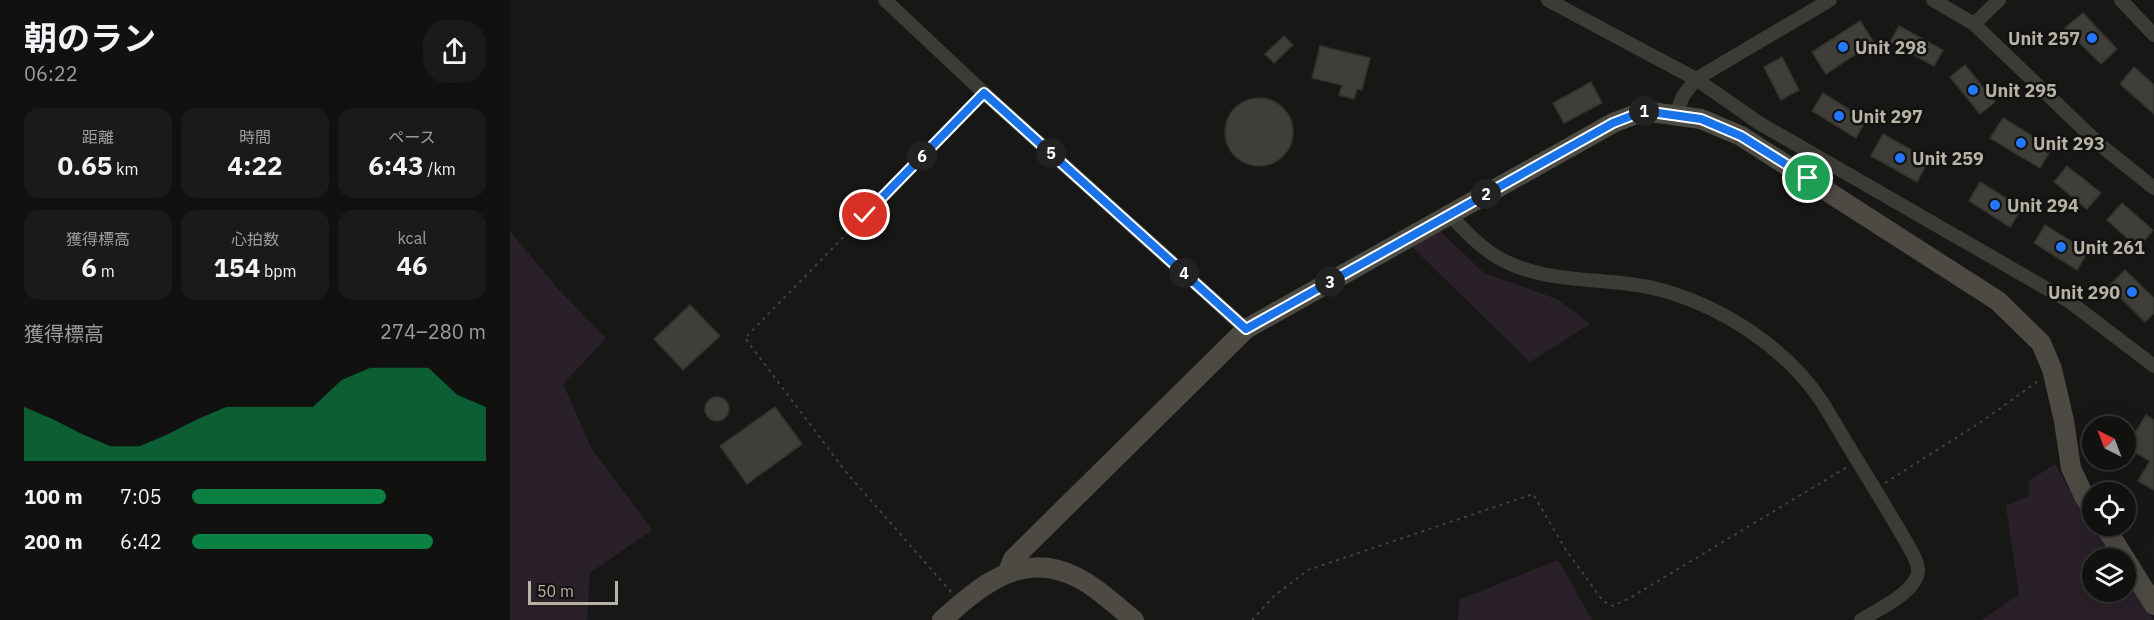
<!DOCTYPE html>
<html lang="ja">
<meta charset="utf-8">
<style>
body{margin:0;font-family:"IBM Plex Sans","Noto Sans JP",sans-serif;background:#1a1a19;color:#f1f3f6;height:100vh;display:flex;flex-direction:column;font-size:22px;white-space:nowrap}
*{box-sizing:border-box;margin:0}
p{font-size:20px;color:#9c9d9f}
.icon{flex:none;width:33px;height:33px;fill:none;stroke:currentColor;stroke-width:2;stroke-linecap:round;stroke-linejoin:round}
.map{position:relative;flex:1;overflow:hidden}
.drawer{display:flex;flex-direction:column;background:#111110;width:510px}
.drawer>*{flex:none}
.needle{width:39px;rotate:318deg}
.controls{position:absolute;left:1572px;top:416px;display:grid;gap:12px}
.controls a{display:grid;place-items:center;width:54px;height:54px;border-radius:50%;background:#111110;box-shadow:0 6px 24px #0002,0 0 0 2px #303130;font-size:30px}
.scale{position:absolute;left:18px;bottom:15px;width:90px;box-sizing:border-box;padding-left:6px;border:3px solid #b8b2a5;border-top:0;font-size:16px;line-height:21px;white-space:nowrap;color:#b8b2a5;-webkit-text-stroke:4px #121210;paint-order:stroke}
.pin{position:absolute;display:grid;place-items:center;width:51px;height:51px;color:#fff;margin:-26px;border:3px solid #fff;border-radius:50%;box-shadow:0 2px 6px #0007}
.km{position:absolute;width:30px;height:30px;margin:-15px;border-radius:50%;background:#222;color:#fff;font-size:16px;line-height:30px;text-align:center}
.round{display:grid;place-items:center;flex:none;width:63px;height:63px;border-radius:24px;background:#1a1a19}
.overview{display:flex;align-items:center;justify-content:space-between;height:102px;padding:0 24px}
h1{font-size:33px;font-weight:700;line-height:45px}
.metrics{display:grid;grid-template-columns:repeat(3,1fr);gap:9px;height:102px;padding:6px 24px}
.metrics div{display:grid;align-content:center;border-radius:15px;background:#1a1a19;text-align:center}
.metrics b{font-size:26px;font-weight:700}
.metrics small{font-size:16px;font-weight:400}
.metrics p{font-size:16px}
.chart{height:168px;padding:12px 24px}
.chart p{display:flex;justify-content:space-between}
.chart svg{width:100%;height:108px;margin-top:6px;fill:#0b8043;opacity:.7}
ul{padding:0 24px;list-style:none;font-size:20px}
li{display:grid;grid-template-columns:96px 72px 1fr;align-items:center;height:45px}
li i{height:15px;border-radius:8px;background:#0b8043}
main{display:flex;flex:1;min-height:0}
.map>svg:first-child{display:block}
</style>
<main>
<section class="drawer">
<div class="overview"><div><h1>朝のラン</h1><p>06:22</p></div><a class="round"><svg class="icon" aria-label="share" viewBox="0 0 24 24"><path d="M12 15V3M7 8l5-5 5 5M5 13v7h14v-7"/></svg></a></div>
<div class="metrics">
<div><p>距離</p><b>0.65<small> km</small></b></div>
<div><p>時間</p><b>4:22</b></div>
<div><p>ペース</p><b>6:43<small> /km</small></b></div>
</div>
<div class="metrics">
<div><p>獲得標高</p><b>6<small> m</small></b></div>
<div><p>心拍数</p><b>154<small> bpm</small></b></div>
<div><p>kcal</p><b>46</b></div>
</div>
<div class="chart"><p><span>獲得標高</span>274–280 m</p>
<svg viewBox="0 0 160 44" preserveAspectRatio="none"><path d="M0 44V22L10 27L20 33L30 38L40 38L50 33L60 27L70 22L80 22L90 22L100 22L110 11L120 6L130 6L140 6L150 17L160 22V44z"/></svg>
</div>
<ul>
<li><b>100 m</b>7:05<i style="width:66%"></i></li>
<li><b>200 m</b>6:42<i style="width:82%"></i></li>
</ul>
</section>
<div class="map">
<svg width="1644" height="620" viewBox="0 0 1644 620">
<rect width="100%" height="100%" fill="#171715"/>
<path fill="#2a2029" d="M929,230L974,273L1047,299L1080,324L1020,362L902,247Z
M0,231L48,289L96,338L53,384L82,449L142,530L80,573L77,620H0Z
M1545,464L1574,516L1604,558H1582V591H1616V575L1632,605L1644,620H1472L1509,594L1496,506L1519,496V481Z
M1048,560L1082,620H948L949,600Z"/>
<path fill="#3f3e39" stroke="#33332e" stroke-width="1.5" d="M1573,13L1607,49L1591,64L1555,28Z
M1350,21L1364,42L1316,74L1302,52Z
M1389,26L1433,50L1424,66L1380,42Z
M774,36L783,45L764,63L755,54Z
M810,46L860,58L852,90L847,89L844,99L829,95L832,85L802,78Z
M1272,57L1289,90L1271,100L1254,67Z
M1455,65L1485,102L1470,114L1440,77Z
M1624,67L1644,85V114L1610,84Z
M1081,82L1092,103L1054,123L1043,103Z
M1313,93L1356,120L1346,138L1302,111Z
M715 132a34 34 0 1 1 68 0a34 34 0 1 1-68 0Z
M1493,118L1542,148L1530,168L1480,138Z
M1373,134L1419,160L1407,182L1361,156Z
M1557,166L1591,193L1577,209L1544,182Z
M1470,182L1512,208L1500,227L1459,201Z
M1612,203L1643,230L1628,248L1597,220Z
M1535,225L1578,252L1567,270L1524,243Z
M1615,270L1644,298V313L1635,322L1599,286Z
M180,305L210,336L173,370L144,339Z
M195 409a12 12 0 1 1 24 0a12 12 0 1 1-24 0Z
M265,407L292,444L237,484L210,446Z
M1636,415L1644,420V490L1628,481L1640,461L1616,447Z"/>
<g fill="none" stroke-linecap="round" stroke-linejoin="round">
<path stroke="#43413b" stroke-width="2" stroke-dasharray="3 4.5" stroke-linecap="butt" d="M1375,483L1474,420L1528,381
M441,592L336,472L235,338L465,102
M742,620L764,596L798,570L1023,494L1056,550L1093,601L1103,606L1120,598L1337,467"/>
<path stroke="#3c3b35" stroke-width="14" d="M375,0L474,93L736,329
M1038,0L1186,79L1249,123L1560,302L1644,366
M1423,0L1464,24L1589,144L1644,188
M1611,0L1644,35
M1464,24L1489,0
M1166,114L1173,96L1186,79L1320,0
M940,215C954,230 969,246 987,257C1038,287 1101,275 1155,291C1216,309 1277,349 1312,402C1324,421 1335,441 1347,460C1366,491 1385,522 1403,554C1405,559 1409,566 1408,572C1405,593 1367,610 1351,620"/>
<path stroke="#4c4a43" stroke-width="20" d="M1594,525L1644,605
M498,572L503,559L736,329L1103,123L1134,111L1191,119L1231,136L1488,301L1531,343L1542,369L1554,421L1561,468L1574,496L1582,509
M432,620C469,587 511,550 564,576C586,586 605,605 624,620"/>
</g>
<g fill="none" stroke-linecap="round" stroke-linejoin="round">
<g stroke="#fff" stroke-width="12">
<path id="route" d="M355,215L474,93L736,329L1103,123L1134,111L1191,119L1231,136L1298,178"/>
</g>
<use href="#route" stroke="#1a73e8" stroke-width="8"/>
</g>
<g fill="#2478ff" stroke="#121210" stroke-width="2">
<circle cx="1582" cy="38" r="6"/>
<circle cx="1333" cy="47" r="6"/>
<circle cx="1463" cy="90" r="6"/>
<circle cx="1329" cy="116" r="6"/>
<circle cx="1511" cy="143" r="6"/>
<circle cx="1390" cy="158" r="6"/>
<circle cx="1485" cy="205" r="6"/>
<circle cx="1551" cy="247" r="6"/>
<circle cx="1622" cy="292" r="6"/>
</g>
<g text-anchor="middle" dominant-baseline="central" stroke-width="5" stroke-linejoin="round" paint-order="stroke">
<g font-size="18" font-weight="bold" fill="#b8b2a5" stroke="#121210" text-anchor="start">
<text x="1570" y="38" text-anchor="end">Unit 257</text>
<text x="1345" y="47">Unit 298</text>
<text x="1475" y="90">Unit 295</text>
<text x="1341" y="116">Unit 297</text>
<text x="1523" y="143">Unit 293</text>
<text x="1402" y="158">Unit 259</text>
<text x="1497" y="205">Unit 294</text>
<text x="1563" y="247">Unit 261</text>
<text x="1610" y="292" text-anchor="end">Unit 290</text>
</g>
</g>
</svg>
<div class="controls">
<a><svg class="needle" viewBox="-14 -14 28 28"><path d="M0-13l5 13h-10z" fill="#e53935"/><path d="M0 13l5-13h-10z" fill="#9c9d9f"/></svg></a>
<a><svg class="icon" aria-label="locate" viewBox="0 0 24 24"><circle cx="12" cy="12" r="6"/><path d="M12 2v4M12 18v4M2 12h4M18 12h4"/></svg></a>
<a><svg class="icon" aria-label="layers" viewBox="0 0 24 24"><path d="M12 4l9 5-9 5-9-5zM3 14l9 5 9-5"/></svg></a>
</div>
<div class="scale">50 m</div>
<div class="pin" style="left:1298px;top:178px;background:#1e9e55"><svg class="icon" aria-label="arrive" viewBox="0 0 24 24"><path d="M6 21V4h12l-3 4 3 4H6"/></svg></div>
<div class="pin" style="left:355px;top:215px;background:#d93025"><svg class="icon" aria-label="check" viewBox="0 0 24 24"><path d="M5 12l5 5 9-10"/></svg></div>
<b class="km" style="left:1134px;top:111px">1</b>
<b class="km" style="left:976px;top:194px">2</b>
<b class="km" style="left:820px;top:282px">3</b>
<b class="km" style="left:674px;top:273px">4</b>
<b class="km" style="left:541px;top:153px">5</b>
<b class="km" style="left:412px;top:156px">6</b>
</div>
</main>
